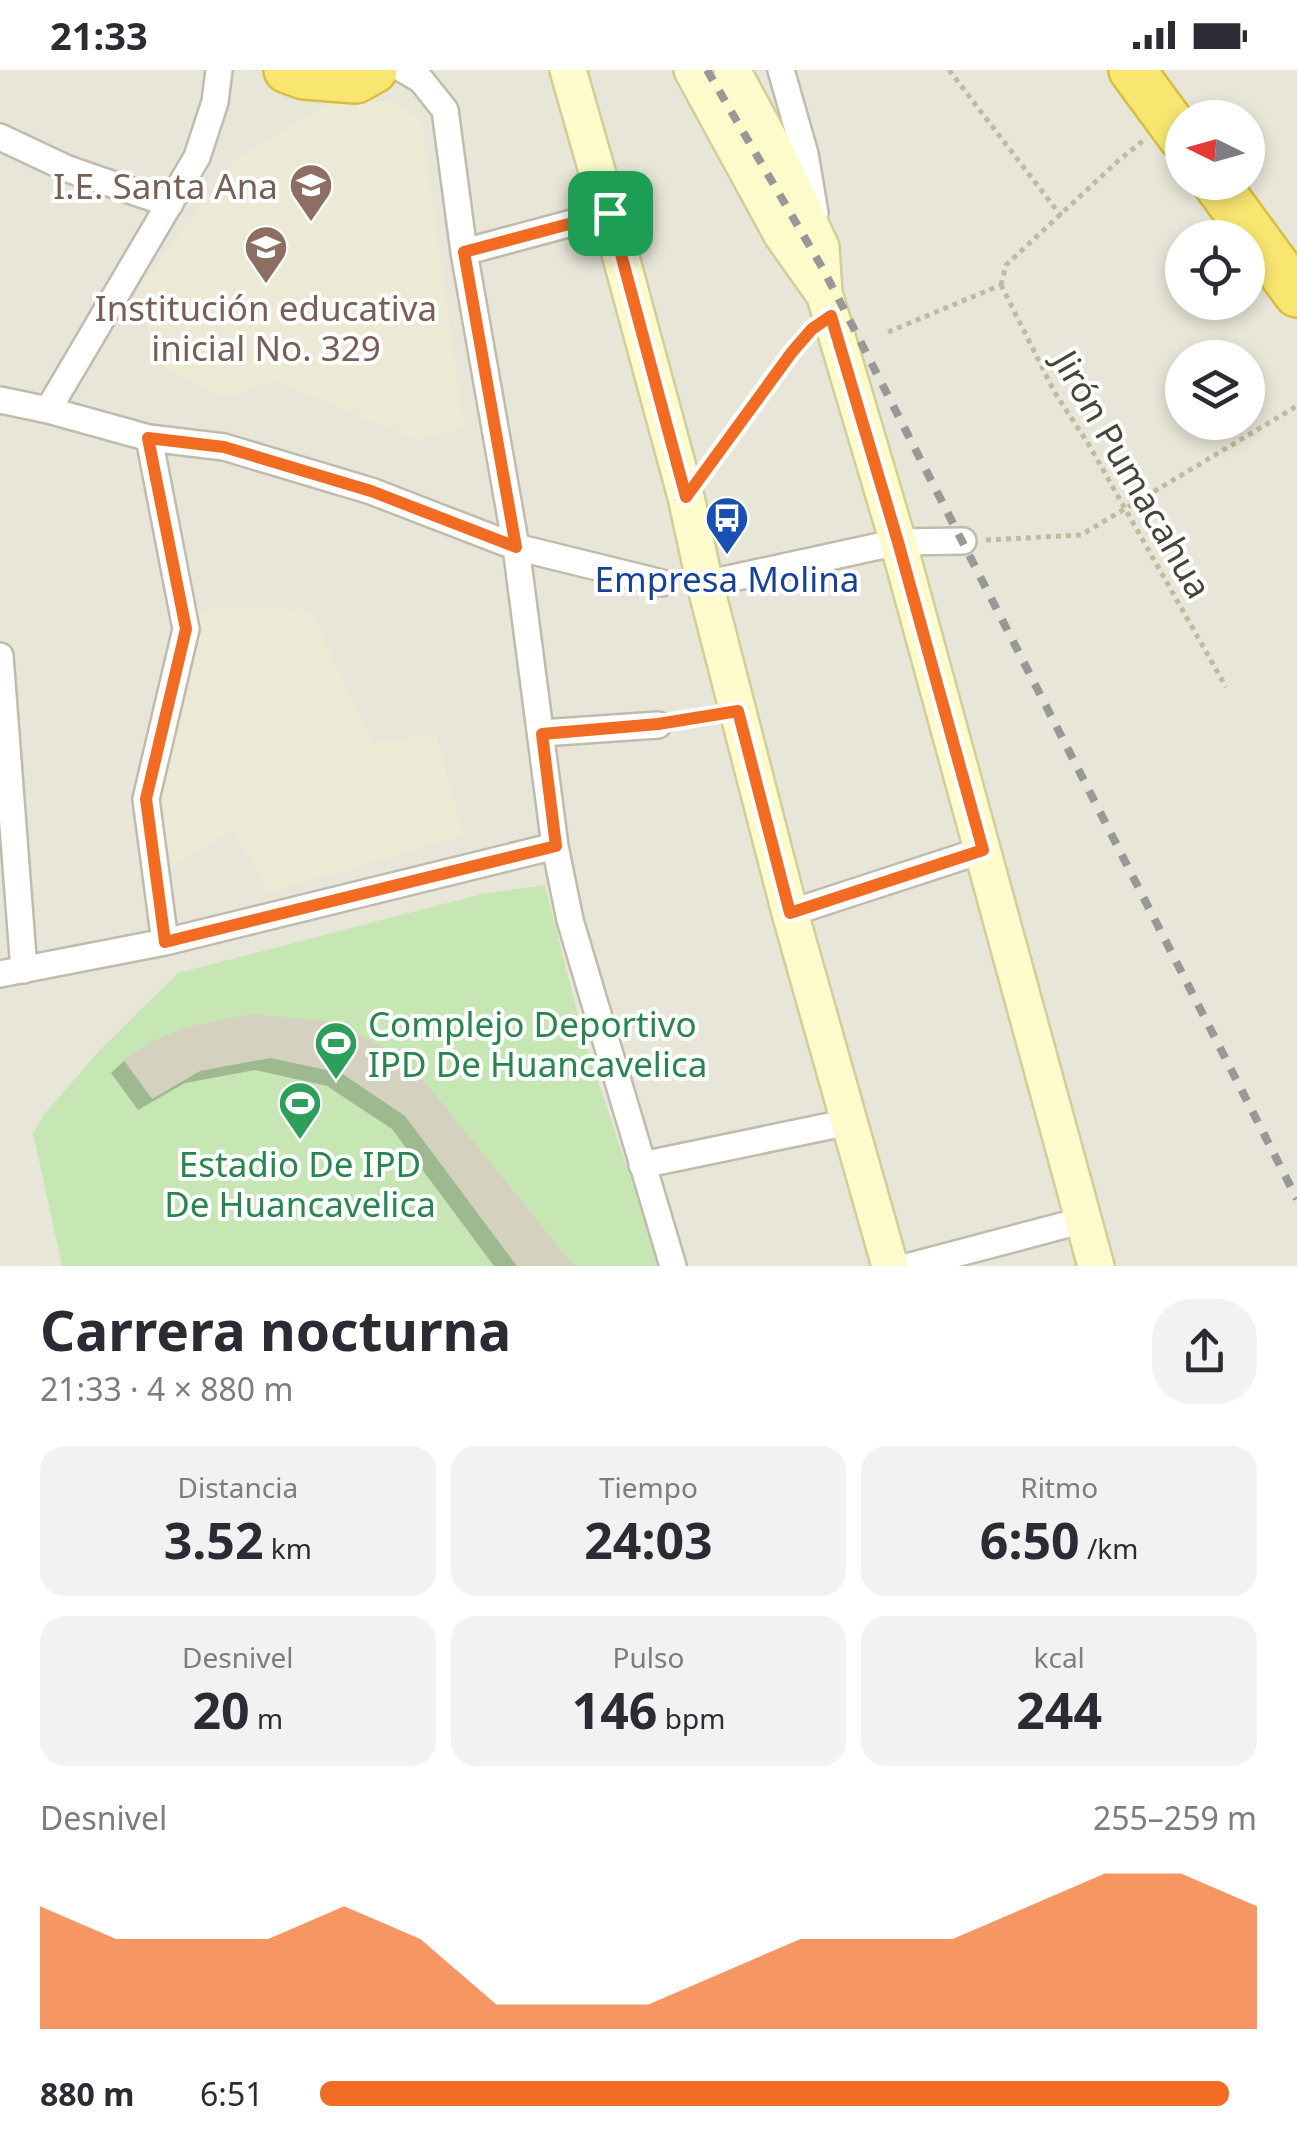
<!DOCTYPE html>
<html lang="es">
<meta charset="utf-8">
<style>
body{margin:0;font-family:"Noto Sans",sans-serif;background:#f2f2f3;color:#2b2b33;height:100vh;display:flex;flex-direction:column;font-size:38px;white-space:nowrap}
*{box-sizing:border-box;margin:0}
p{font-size:32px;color:#7c7c81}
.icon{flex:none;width:55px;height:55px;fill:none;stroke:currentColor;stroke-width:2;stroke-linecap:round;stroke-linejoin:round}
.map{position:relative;height:1196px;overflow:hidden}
.drawer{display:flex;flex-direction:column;background:#fff;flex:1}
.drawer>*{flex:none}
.needle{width:65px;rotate:275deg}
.controls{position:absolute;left:1165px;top:30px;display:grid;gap:20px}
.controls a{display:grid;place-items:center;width:100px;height:100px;border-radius:50%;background:#fff;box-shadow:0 5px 15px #0003;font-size:50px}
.pin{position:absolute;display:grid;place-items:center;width:85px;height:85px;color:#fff;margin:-42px;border-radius:20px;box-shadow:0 5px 15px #0006}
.round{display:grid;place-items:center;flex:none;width:105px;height:105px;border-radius:40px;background:#f2f2f3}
.summary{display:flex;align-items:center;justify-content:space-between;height:170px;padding:0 40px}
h1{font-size:55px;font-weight:700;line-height:75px}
.metrics{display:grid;grid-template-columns:repeat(3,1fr);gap:15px;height:170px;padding:10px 40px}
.metrics div{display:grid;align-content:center;border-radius:25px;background:#f2f2f3;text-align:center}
.metrics b{font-size:50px;font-weight:700}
.metrics small{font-size:28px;font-weight:400}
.metrics p{font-size:28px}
.chart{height:280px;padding:20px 40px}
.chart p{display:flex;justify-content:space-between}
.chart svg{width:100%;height:180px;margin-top:10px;fill:#f26b22;opacity:.7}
ul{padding:0 40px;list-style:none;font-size:32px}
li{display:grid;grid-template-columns:160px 120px 1fr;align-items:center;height:75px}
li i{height:25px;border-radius:12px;background:#f26b22}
.status{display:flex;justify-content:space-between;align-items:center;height:70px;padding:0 50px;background:#fff;direction:ltr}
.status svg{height:28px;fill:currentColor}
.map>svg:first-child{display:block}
</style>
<div class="status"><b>21:33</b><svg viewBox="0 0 49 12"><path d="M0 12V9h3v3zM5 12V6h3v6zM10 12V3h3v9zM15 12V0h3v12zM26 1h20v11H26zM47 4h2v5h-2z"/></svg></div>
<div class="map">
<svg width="1297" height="1196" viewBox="0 0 1297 1196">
<rect width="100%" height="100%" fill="#f4f3e9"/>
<path fill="#e8e6d8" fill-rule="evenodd" d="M0,0H1297V1196H0ZM1182,48H1248V112H1182ZM1182,168H1248V232H1182ZM1182,288H1248V352H1182Z"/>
<path fill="#ecead4" d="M336,30L394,32L421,51L464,358L417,369L273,311L224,328L155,292L139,218L237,88Z
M217,540L311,541L372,673L437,666L463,766L269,822L233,760L172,796L156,732L197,543Z"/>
<path fill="#c6e6b4" d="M545,815L584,969L660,1196H62L33,1063L46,1042L101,979L178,903L482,824Z"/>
<path fill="#0003" d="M336,954L571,1196H494L392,1059L327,1016L255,1000L185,1013L138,1040L111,1003L124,991Z"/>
<path fill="#d5d1bf" d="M251,944L336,952L408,991L574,1196H517L405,1046L341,1003L270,988L200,1001L152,1029L123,989L153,971L187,957Z"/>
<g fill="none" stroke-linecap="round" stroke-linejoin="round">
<g stroke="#bfbcac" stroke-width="30">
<path id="street" d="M404,0L421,10L445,40L464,182L516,477L555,776L570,850L673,1196
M781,0L805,84L815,143
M0,67L68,99L170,134
M464,182L609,143
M0,330L48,340L149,368L224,377L371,421L516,477L662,513
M48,340L197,87L215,32L219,0
M149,368L186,559L146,729L165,872
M705,514L898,472L963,471
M0,586L24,900
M542,663L658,655
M790,843L983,780
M0,904L165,872L555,776
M642,1095L849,1052
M910,1196L1084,1150"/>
</g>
<g stroke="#d2ce9a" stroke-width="40">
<path id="secondary" d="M568,0L609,143L686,427L705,514L790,843L890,1196
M692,0L782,165L823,223
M732,0L772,74L821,177L824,223L898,472L1096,1196"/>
</g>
<g stroke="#d8be3f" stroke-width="50">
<path id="highway" d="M287,0L304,6L356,10L374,0
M1132,0L1182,68
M1215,112L1297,224"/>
</g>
<path stroke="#c1bb9e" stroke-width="5" stroke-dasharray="5 5" stroke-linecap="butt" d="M949,0L1061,146
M1001,215L1055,323L1089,375L1226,617
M1001,215L1006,195L1119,90L1144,70
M888,262L1001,215
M708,396L807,265
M986,470L1081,465L1297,336
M681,651L710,646"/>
<use href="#street" stroke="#fff" stroke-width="25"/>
<use href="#secondary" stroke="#fdfacb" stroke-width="35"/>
<use href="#highway" stroke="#f8e670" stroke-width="45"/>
<path stroke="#989898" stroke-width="8" stroke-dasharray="12 12" stroke-linecap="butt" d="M707,0L823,199L850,251L1297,1129"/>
</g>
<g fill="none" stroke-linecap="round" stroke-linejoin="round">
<g stroke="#fff" stroke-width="20">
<path id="route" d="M610,143L686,427L792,282L812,259L831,246L898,472L983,780L790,843L738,641L658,654L542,664L556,776L165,872L146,729L186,559L148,368L224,377L371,421L516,477L464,182Z"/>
</g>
<use href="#route" stroke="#f26b22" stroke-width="12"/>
</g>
<defs>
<g id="school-pin" transform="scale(2.25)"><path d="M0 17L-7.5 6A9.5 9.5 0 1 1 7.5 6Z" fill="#8d6e63" stroke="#fff"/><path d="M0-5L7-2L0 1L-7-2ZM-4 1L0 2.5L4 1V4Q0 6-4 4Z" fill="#fff"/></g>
<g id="bus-pin" transform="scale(2.25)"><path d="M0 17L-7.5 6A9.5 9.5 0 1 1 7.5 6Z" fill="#1a4fb4" stroke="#fff"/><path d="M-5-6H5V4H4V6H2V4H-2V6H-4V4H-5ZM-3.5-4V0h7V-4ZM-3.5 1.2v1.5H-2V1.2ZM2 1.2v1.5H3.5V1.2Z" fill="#fff"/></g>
<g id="stadium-pin" transform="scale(2.25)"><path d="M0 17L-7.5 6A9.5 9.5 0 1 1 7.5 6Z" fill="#2e9e5b" stroke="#fff"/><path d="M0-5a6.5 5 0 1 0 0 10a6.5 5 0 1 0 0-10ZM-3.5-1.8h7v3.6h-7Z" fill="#fff"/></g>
</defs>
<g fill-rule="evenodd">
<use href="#school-pin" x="311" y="115"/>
<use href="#school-pin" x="266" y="177"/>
<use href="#bus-pin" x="727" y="448"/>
<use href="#stadium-pin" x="336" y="973"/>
<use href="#stadium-pin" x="300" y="1033"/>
</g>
<g text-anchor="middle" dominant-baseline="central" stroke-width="8" stroke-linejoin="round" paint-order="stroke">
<g font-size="35" fill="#785e54" stroke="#fff" text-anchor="end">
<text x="278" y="115">I.E. Santa Ana</text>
<text x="266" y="237" text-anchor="middle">Institución educativa<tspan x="266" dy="40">inicial No. 329</tspan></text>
</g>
<g font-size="35" fill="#484538" stroke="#fff">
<text transform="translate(1133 404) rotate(60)">Jirón Pumacahua</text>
</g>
<g font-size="35" fill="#164399" stroke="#fff">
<text x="727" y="508">Empresa Molina</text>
</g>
<g font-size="35" fill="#27864d" stroke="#fff" text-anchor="start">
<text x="368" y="953">Complejo Deportivo<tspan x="368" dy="40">IPD De Huancavelica</tspan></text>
<text x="300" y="1093" text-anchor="middle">Estadio De IPD<tspan x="300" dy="40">De Huancavelica</tspan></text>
</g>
</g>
</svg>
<div class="controls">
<a><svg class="needle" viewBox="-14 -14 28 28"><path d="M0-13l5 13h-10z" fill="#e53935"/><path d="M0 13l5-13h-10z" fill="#7c7c81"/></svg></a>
<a><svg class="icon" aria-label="locate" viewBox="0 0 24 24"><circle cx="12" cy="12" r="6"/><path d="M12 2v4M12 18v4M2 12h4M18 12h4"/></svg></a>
<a><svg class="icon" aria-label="layers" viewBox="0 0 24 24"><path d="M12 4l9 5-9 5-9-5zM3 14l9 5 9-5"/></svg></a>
</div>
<div class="pin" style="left:610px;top:143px;background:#1e9e55"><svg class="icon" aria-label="arrive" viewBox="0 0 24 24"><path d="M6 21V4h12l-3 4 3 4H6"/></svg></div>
</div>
<section class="drawer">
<div class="summary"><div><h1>Carrera nocturna</h1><p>21:33 · 4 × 880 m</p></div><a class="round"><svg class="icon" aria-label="share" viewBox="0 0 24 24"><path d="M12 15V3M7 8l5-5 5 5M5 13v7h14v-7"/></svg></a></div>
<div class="metrics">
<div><p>Distancia</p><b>3.52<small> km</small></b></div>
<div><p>Tiempo</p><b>24:03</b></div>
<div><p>Ritmo</p><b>6:50<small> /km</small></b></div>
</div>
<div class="metrics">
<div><p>Desnivel</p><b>20<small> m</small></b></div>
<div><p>Pulso</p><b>146<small> bpm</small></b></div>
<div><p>kcal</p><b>244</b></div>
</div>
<div class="chart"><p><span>Desnivel</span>255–259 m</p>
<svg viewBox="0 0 160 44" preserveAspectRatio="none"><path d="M0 44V14L10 22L20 22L30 22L40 14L50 22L60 38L70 38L80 38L90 30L100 22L110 22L120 22L130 14L140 6L150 6L160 14V44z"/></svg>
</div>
<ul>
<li><b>880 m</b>6:51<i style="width:97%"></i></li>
</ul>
</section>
